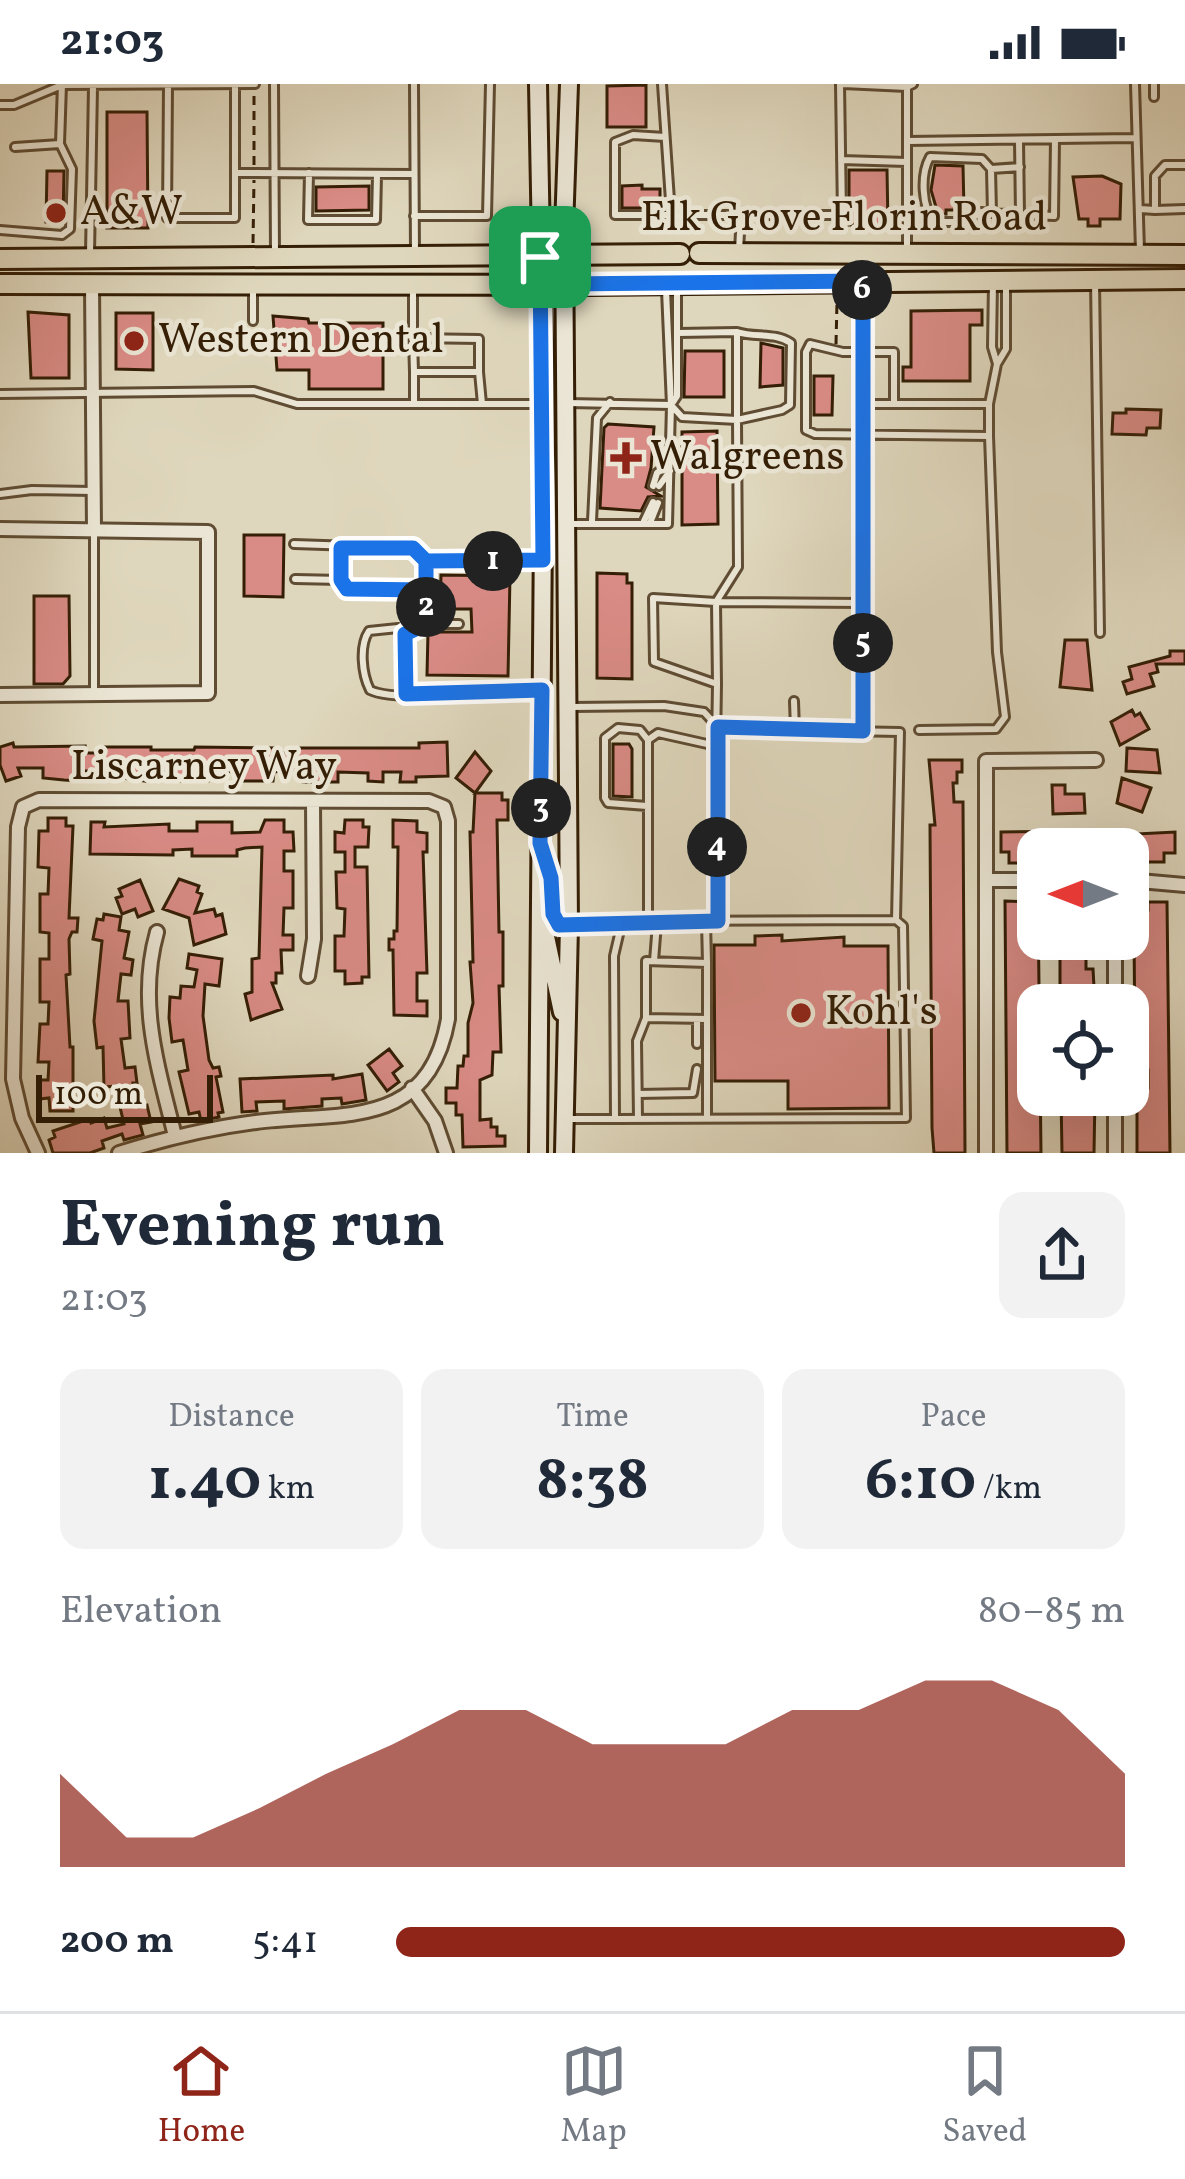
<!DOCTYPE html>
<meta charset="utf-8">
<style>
body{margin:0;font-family:Vollkorn,serif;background:#f2f2f3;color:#1f2937;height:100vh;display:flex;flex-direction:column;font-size:45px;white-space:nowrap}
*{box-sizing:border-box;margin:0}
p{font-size:39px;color:#747a83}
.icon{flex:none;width:66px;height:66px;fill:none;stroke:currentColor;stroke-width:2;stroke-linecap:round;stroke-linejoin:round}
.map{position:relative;height:1069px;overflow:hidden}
.side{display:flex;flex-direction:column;background:#fff;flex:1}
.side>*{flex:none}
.needle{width:78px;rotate:270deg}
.fabs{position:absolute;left:1017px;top:744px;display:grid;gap:24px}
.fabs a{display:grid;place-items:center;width:132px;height:132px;border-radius:24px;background:#fff;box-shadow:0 12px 48px #0002;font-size:60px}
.scale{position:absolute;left:36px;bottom:30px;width:177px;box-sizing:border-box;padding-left:12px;border:6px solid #341e05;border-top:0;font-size:33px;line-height:42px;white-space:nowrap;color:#341e05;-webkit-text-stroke:9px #eae5d4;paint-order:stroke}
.pin{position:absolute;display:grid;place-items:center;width:102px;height:102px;color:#fff;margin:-51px;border-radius:24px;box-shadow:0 6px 18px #0006}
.km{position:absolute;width:60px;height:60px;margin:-30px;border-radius:50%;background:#222;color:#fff;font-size:33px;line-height:60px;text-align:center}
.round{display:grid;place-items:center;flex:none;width:126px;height:126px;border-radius:24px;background:#f2f2f3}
.headline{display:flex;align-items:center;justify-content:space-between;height:204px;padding:0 60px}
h1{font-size:66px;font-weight:700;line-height:90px}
.metrics{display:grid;grid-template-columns:repeat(3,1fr);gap:18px;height:204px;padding:12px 60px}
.metrics div{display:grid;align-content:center;border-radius:24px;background:#f2f2f3;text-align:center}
.metrics b{font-size:60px;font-weight:700}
.metrics small{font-size:33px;font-weight:400}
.metrics p{font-size:33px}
.chart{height:336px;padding:24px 60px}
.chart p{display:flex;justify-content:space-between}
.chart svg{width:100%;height:216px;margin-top:12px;fill:#8f2418;opacity:.7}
ul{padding:0 60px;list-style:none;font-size:39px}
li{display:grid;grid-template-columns:192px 144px 1fr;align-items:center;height:90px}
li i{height:30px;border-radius:15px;background:#8f2418}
.status{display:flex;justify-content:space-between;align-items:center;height:84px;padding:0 60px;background:#fff;direction:ltr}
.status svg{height:33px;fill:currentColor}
.tab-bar{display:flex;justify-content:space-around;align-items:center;height:168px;border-top:3px solid #e0e1e3;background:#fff;font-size:33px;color:#747a83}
.tab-bar a{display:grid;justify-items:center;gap:6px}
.tab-bar .selected{color:#8f2418}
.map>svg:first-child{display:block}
</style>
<div class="status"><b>21:03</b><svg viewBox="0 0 49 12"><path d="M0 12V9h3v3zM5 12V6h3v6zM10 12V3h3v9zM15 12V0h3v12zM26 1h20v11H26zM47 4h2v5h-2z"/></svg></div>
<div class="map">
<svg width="1185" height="1069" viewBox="0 0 1185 1069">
<rect width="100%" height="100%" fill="#dfd7bd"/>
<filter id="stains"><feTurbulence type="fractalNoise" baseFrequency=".00167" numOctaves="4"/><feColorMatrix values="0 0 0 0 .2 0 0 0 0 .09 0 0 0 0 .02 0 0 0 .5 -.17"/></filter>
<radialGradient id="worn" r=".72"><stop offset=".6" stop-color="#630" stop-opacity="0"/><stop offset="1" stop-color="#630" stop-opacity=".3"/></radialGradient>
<path fill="#d98b85" stroke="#341e05" stroke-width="3" d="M646,1V43H607V2Z
M107,28H147L148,144H107Z
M935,81L963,82L964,126H946V130H938L931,106Z
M849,86H887L888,141H849Z
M47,87H64L63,137L46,138Z
M1102,92L1121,100L1120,135H1100V142H1088V135H1079L1073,93Z
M642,101V105H660V124H622V102Z
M369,102V126L316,127V103Z
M982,226V241H970V297H903V283H911V227Z
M28,228L69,231V294H31Z
M116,229H153V286L116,285Z
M273,232L308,235L309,239H383V305H309V286H277Z
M761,259L783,264V301L760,303Z
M685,267H724V313H684Z
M814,292H833L832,331H814Z
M1126,325L1161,326L1160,344H1147L1146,351L1112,350L1113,329H1126Z
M608,340L654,343L651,384L646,403L661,412L648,413L641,427L600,424L604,344Z
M717,347L718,440L682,441V348Z
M244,451H284L283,513L244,512Z
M597,489L627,490V499H632V595L597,594Z
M441,491L510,492L508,592L427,591L428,548H472L471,525H440Z
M34,512H69L70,592L63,600H34Z
M1065,556H1087L1092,606L1060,603Z
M1170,567H1185V580H1156L1158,588L1150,590L1154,602L1127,610L1123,598L1132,595L1129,583L1170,572Z
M1132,626L1135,632L1140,629L1149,645L1120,661L1111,638Z
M447,658L448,692L416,693V698H400L401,688H383V698L368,697V689L338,688V698H303V688L283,687L274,688L273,697H237V688L209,687L208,697H172V687H145V697L107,692L108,687H80V697L64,696L43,694V684H18L21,692L6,697L0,681V663L13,659L14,663L85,662L84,669H103V663H151V666H194L195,663L279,664V669H298V664H419V659Z
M613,660H629L632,665V713L613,712Z
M1127,664L1157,666L1160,689L1126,687Z
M475,668L491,687L475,709H502V716H508V736H497L499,848H503V902H499L501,968H493L492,991L480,996V1036L491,1035V1043H497V1052H505V1062L463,1063L462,1031H456V1019H446V1004H457L458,982H463L464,972H468V939L473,919L470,878H473L470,748H473L475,709L456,694Z
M929,676H962V688H957V699H953L954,718H963L965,1069H934L932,1044L930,741H935Z
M1122,694L1151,704L1142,728L1117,719Z
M1052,701H1065V710H1084L1085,729L1053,730Z
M48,734H66V742H73L69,834H78L77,848H72L69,855L70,890L66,891L70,963H73V1027H50L49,1014L39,1015L38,996H48L49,978H38L40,940H48L49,918H40V875H49V849L40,848V810H48L49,784L38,783L39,747H48Z
M265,736H284V748H293L294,767H284V787H293V824H284L283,851H293V866H281L282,889H276V899H272L282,925L251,936L245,910L252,908V875L259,874L262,763L245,764L237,766V772H192V765L173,766V771L90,770L91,738H105L104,743L169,740V747H197V738H232V749L260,748Z
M345,736H363V743H369L368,763H355V783H367L369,893H362V899L345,900V887H335V852H344L345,825L337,824L336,788H345V768H335V748L344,749Z
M393,736L417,737V748L427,749V768H423L427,889H417V917H427V932L394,931L393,866H389V855H394V847H397L398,763H393Z
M1087,747L1116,751L1175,748V769H1164V778H1129L1128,765H1038V779H1009V768H1001V748Z
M179,795L199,802L197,808L202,810L195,829L214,825L216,832L222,830L226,850L194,861L189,834L163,825Z
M140,796L153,827L138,833L135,825L122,830L116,814L122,812L119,805Z
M1005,817L1038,818L1041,1069H1007Z
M1148,818H1167L1170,1069H1137V1004H1148V986H1137L1135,963L1134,849L1136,826H1148Z
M104,830L121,833L119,846L129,848L124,874L133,876L131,891L121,890L118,917H128L130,954L121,955L125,984L135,983L137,999H133L139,1023L147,1021L151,1038L140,1040L143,1051L124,1056L122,1050L102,1057L104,1064L90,1069H53L49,1056L55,1053L53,1047L89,1035L91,1039L104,1034L107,1044L124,1040L115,1002L104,1003L103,963L97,964L94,937L102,857L93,855L97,835L103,836Z
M782,851V857L844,853V862H888L889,1024L788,1025V997H715L714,861H755V852Z
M1060,855H1094V865H1086V885H1093L1095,921H1060Z
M189,870L222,875L219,902L205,900L203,932L209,976L213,984L219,983L221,992L216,993L223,1028L218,1029L219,1033L201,1037L199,1028L189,1030L179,988L188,986L183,956L172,958L169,934L170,913L180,914L181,902L194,903L197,886L187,884Z
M389,965L402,982L393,989L399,998L387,1007L368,981Z
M362,990L366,1016L342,1020L341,1014L322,1015V1022L284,1025V1017L256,1018L257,1027L242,1028L240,995L333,991V995Z
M1061,1011H1095L1094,1069H1062Z"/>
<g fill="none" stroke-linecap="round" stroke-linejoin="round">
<g stroke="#5f4c33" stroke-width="12">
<path id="service" d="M274,0L275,169
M414,0L415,170
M662,0L671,131
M843,0L907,3L913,0
M1135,0L1140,167
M168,1L167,134H235V0
M1154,13V0
M0,21H14L62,1L255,0
M665,53L633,51L615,58V131H842L840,0
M1019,56L1020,132
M907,57L1135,54
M15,63L60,60L62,0
M841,76L907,78
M1020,83L991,85L992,129L1054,132L1055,55
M991,85L982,75L930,73C920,91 922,123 934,138H966L981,128L991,129
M235,89L414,90
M309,89L308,136H376L377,91
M1140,125L1155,126V92L1165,81H1185
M1155,126L1185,125
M414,132H487L490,0
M0,146L62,151L70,145L72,85L60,60
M739,166L741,131
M907,167V3
M90,170L93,3
M1095,197L1100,549
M993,198L992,263L997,280L1006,265V198
M863,201L864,647
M413,203V254
M666,206L671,321L682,333L737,336L738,483L716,518
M253,237V204
M678,249L737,248V336L782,326L790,321L791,259C775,248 756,254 737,248
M414,288L413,254L479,255V288
M0,310L254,307L297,320H541
M673,318L677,312V207
M567,319L671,321L668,440H569
M414,320V288H479L482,320
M863,320H894V268H843L810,260L806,268V346L815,350L989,352V320L997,280
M894,320H989
M653,402L657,389L670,379
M659,402L670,387
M0,410L32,406L93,407
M592,437L597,334L610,318
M644,437L653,418
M650,439L658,419
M94,446V610
M294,460L413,464L426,477
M295,495L341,496V464
M341,496L347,505L426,506
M716,518L863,519
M426,540H459
M405,550L426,540V477L539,476
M406,610L405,550L398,544L369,547C359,562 362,590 370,606C395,619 504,608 538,606
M794,617L795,646
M571,623L664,622L704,628L718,643L740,645L900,648L896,836L903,842L906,1034L615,1035L614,872L621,842L572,841
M919,646L996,645L1005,633L997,568L989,352
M716,662L717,600L654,578L653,514L716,518L717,600
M647,722L608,719L605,714V654L618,644L640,646L648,656
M648,837V656L658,649L716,662L718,837
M706,837L707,879
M621,842L648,837L896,836
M654,877L657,839
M697,935V960
M707,935L646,934V877L707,879V1034
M638,1010L693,1009L697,985
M569,1035H615
M638,1035L637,957L646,934"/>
</g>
<g stroke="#5f4c33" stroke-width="18">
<path id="minor" d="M92,201L94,446
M0,445L208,448V609L0,611
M986,796H1038
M1128,796L1185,801
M157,848C137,919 158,983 175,1052
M1115,855V921
M308,892L314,855L313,718
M412,1004L435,1037L446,1069
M1115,1011V1069
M38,1069L22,1034L13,995L18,743L23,723L39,716L429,717L444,723L448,737V935C428,1048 340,1027 256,1038C209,1044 164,1055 119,1069
M986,1069V677L1096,676"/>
</g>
<g stroke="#341e05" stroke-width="22">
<path id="secondary" d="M547,783L555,837L569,841
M545,848L562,928
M538,1069L544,320L538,0
M564,1069L569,841L564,145L569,0"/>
</g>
<g stroke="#341e05" stroke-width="24">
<path id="primary" d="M699,169L1185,171
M0,175L680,170
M0,200L591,201L1185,195"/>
</g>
<path stroke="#341e05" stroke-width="3" stroke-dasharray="9 6" stroke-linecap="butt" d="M254,81V6
M253,159L254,96
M836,260L837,218"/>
<use href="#service" stroke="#eae5d4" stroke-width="6"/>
<use href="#minor" stroke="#eae5d4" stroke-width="12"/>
<use href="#secondary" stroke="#eae5d4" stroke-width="16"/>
<use href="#primary" stroke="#dfd7bd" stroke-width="18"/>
</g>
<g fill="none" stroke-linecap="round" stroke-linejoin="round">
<g stroke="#fff" stroke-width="24">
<path id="route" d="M540,173L543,476L426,477V506L347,505L341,496V464H413L426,477V540L405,550L406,610L542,606L540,759L551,794L553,830L559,841L718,837V643L863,647V197L564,200V172L540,173"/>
</g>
<use href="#route" stroke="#1a73e8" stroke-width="15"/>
</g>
<g fill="#8f2418" stroke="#eae5d4" stroke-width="4.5">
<circle cx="56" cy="129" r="12"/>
<circle cx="134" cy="257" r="12"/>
<path d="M620 356h12v12h12v12h-12v12h-12v-12h-12v-12h12z"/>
<circle cx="801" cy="929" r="12"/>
</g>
<g text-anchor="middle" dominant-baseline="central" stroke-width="9" stroke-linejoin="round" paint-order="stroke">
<g font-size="42" fill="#341e05" stroke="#eae5d4" text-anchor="start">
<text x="80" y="129">A&amp;W</text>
<text x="158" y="257">Western Dental</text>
<text x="650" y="374">Walgreens</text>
<text x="825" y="929">Kohl's</text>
</g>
<g font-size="42" fill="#341e05" stroke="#eae5d4">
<text x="844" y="135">Elk Grove Florin Road</text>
<text x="204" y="684">Liscarney Way</text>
</g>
</g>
<rect width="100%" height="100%" filter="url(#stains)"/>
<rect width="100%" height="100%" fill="url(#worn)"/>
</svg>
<div class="fabs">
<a><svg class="needle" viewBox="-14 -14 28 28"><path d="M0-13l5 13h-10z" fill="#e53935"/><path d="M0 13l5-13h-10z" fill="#747a83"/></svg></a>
<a><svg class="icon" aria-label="locate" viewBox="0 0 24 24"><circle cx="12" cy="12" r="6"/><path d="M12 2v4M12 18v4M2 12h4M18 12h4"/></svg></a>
</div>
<div class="scale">100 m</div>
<div class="pin" style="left:540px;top:173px;background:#1e9e55"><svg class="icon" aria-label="arrive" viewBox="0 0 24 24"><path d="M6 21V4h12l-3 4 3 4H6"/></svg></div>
<b class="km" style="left:493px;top:477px">1</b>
<b class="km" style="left:426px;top:523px">2</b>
<b class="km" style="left:541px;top:724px">3</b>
<b class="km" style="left:717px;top:763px">4</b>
<b class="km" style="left:863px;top:559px">5</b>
<b class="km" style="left:862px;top:206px">6</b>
</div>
<section class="side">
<div class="headline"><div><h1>Evening run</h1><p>21:03</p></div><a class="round"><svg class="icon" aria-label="share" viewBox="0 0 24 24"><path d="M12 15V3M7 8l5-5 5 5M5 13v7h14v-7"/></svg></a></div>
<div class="metrics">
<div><p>Distance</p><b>1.40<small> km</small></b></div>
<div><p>Time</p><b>8:38</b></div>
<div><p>Pace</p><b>6:10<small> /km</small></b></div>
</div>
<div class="chart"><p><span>Elevation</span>80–85 m</p>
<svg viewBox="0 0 160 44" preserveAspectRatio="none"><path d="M0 44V25L10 38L20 38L30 32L40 25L50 19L60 12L70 12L80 19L90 19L100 19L110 12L120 12L130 6L140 6L150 12L160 25V44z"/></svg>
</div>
<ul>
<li><b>200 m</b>5:41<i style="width:100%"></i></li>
</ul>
</section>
<nav class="tab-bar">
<a class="selected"><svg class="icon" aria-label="home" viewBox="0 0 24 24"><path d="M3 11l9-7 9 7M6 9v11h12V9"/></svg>Home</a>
<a><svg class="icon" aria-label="map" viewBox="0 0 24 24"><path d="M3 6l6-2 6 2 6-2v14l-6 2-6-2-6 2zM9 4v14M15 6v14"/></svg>Map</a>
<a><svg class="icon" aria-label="saved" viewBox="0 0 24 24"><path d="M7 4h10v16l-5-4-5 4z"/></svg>Saved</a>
</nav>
